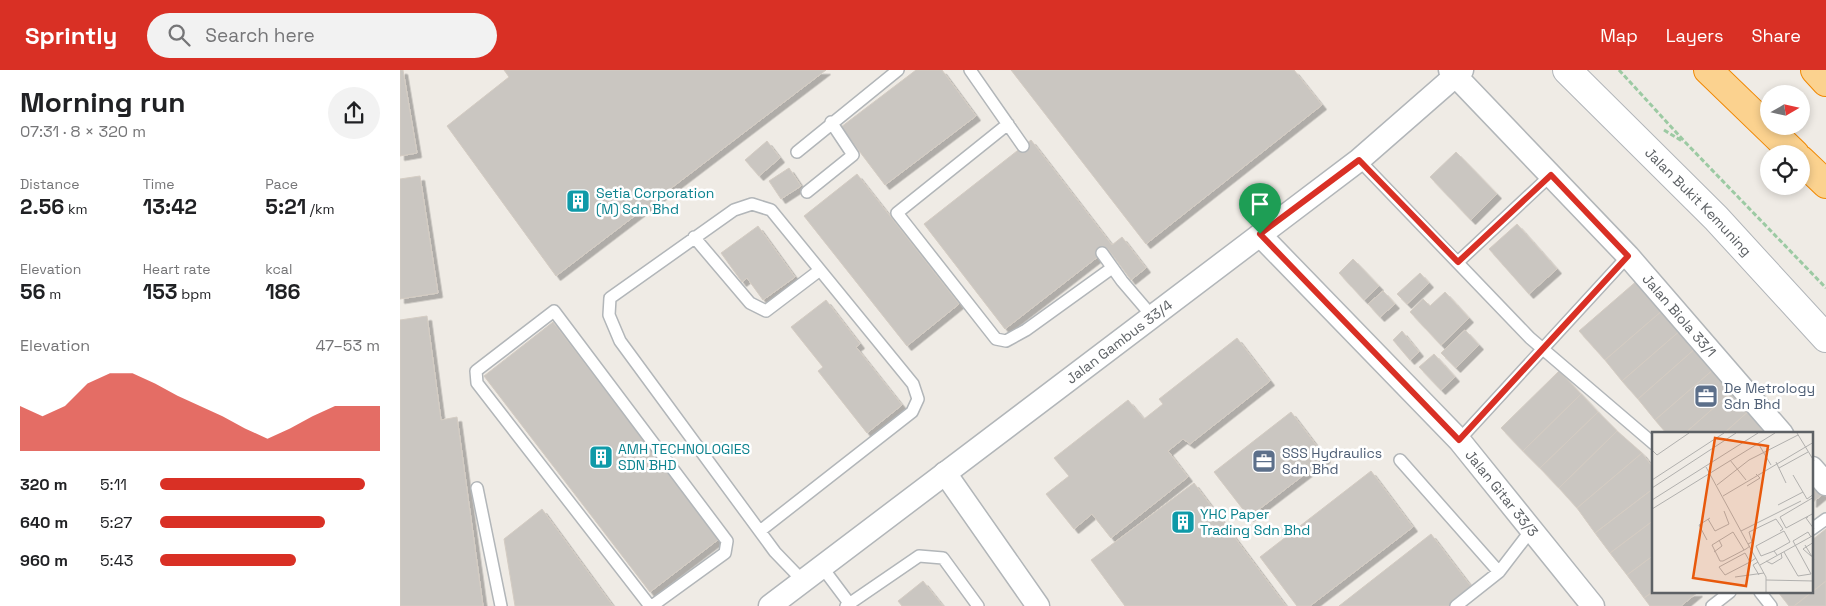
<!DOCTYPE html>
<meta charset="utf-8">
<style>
body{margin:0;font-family:"Space Grotesk",sans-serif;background:#f2f2f2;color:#202124;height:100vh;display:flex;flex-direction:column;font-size:19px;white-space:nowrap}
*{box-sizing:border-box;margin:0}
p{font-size:16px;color:#757577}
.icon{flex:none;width:28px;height:28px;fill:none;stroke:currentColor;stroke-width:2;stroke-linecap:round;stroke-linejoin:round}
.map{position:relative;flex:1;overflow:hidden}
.side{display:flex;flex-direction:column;background:#fff;width:400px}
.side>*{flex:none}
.needle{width:32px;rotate:81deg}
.fabs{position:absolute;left:1360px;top:15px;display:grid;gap:10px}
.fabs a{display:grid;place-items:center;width:50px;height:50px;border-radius:50%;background:#fff;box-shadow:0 2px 8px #0003;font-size:25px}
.pin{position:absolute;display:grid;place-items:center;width:42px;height:42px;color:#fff;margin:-51px -21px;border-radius:50% 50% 50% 0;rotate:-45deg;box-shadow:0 0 5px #0007}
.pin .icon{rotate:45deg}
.round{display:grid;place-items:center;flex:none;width:52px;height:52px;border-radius:26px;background:#f2f2f2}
.headline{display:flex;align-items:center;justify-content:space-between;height:85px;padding:0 20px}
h1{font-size:28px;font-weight:700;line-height:38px}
.figures{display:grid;grid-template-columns:repeat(3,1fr);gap:8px;height:85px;padding:5px 20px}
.figures div{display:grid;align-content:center}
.figures b{font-size:21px;font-weight:700}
.figures small{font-size:14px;font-weight:400}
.figures p{font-size:14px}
.chart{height:140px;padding:10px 20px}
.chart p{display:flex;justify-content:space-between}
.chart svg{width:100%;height:90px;margin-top:5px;fill:#d93025;opacity:.7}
ul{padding:0 20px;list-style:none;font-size:16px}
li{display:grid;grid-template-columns:80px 60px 1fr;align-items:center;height:38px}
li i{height:12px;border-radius:6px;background:#d93025}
header{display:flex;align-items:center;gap:30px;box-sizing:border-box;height:70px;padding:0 25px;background:#d93025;color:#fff}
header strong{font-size:24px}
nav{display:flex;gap:28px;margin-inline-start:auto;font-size:18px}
.search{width:350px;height:45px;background:#f2f2f2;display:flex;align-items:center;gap:12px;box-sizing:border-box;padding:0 18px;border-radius:28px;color:#757577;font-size:19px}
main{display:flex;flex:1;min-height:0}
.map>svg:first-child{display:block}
</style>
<header>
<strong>Sprintly</strong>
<div class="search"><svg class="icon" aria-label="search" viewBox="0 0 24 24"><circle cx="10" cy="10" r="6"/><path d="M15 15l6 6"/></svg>Search here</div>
<nav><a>Map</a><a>Layers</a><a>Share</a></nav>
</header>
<main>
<section class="side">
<div class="headline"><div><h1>Morning run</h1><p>07:31 · 8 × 320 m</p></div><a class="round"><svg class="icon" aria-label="share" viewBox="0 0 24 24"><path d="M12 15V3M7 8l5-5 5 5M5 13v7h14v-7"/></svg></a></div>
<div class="figures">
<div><p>Distance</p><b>2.56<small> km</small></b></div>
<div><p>Time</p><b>13:42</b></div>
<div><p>Pace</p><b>5:21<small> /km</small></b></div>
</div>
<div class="figures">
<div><p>Elevation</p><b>56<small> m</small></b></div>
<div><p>Heart rate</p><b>153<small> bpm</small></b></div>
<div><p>kcal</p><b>186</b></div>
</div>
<div class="chart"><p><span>Elevation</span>47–53 m</p>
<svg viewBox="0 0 160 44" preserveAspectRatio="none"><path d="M0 44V22L10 27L20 22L30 11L40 6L50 6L60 11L70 17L80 22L90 27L100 33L110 38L120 33L130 27L140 22L150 22L160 22V44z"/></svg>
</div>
<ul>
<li><b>320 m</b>5:11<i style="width:93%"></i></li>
<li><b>640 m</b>5:27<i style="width:75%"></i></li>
<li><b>960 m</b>5:43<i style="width:62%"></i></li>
</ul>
</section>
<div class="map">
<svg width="1426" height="536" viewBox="0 0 1426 536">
<defs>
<filter id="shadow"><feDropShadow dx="4.5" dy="4.5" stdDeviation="0" flood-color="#0004"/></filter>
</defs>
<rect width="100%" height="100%" fill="#efebe5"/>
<path fill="#cac6c1" stroke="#d4ccc3" filter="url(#shadow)" d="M0,0H3L17,83L0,86Z
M104,0H426L156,206L47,56L109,7Z
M516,0H542L576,46L485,115L441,57Z
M611,0H894L922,35L746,174Z
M631,70L712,175L722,167L746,198L731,210L708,179L605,259L524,154Z
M367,71L380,88L359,106L345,90Z
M1056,82L1097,124L1071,150L1030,107Z
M389,98L401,116L381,129L369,111Z
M457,104L559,234L507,276L404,146Z
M20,106L38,223L0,229V109Z
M1117,154L1157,199L1129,224L1089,179Z
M358,156L395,207L363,230L347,208L342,212L321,183Z
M953,189L979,216L964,230L939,203Z
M1020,203L1029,213L1007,234L997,224Z
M1239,209L1264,239L1205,290L1179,261Z
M983,221L995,234L980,247L968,234Z
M1045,222L1069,248L1041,275L1010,242L1023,229L1030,236Z
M426,230L460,274L456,277L502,335L467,363L418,301L423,297L391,257Z
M1264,239L1282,259L1222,311L1205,290Z
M27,246L41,350L57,347L83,536H0V250Z
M153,252L319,469L250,522L84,306Z
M1282,259L1297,277L1238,329L1222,311Z
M1065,260L1079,275L1056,298L1041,283Z
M1002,261L1019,282L1010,290L993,270Z
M837,268L870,311L790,374L783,369L768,381L788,407L711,468L692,444L674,459L646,424L669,406L654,388L728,330L744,349L763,334L759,329Z
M1297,277L1315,298L1255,350L1238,329Z
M1034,284L1055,307L1041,320L1019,297Z
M1315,298L1334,320L1284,364H1267L1255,350Z
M1159,301L1181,324L1123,381L1101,358Z
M1334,320L1351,339L1323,364H1284Z
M1181,324L1198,342L1140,398L1123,381Z
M1351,339L1367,358L1361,364H1323Z
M891,342L926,388L849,447L814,402Z
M1198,342L1217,361L1159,418L1140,398Z
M1217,361L1242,383L1177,438L1159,418Z
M1242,383L1254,399V418L1195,463L1177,438Z
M971,401L1013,457L910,536H897L860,487Z
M1412,411L1423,424L1412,433Z
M794,413L886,536H725L691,490Z
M1254,418V450L1210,483L1195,463Z
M142,439L213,536H115L104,469Z
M1254,450V485L1227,505L1210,483Z
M1426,459V511L1412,522V470Z
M1031,464L1073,519L1051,536H939Z
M1254,485V521L1244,528L1227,505Z
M523,511L543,536H502L498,531Z
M1426,511V536H1394L1412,522Z
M1254,521V522H1298L1281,536H1250L1244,528Z
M1378,522H1412L1394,536H1389Z"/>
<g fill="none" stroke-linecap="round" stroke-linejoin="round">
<g stroke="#b2b6b9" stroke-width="14">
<path id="lane" d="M570,0L623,76
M608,54L497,143L596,269L606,271L626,260L712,198
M397,82L498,0
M959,90L1130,268L1254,374
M407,122L453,85L431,52
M294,167L350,233L366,241L420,200
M702,183L722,211L752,246
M1058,192L1151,105
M1059,370L1228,186
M1000,390L1099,502L1132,459
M77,418L101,536
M1412,459L1426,449
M360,461L512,342L518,329L513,314L371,140L352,134L334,140L210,228L209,245L220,271L375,482L403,511
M422,497L449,533
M1360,522L1371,536
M250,536L77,313L76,301L154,241L327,471L325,483L252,536
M446,536L519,486L543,488L578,536
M1056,536L1099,502
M1312,536L1330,522"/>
</g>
<g stroke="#b2b6b9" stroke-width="25">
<g id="street">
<path id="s1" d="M1050,0L1228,186L1382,364"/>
<path id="s2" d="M860,165L1059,370L1193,536"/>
<path d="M1412,398L1426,414"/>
<path d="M545,403L638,536"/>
<path id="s3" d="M370,536L959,90L1062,0"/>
</g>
</g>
<g stroke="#b1b5b9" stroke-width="30">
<g id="secondary">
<path id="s4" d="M1167,0L1316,148L1426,268"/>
</g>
</g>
<g stroke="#f08803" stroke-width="30">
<path id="highway" d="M1308,0L1395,84
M1415,0L1426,12
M1401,90L1426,114"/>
</g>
<path stroke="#9ccaa3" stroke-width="3" stroke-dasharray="5 2.5" stroke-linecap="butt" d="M1219,0L1285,72L1426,218
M1264,60L1282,71"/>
<use href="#lane" stroke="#fff" stroke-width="11"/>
<use href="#street" stroke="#fff" stroke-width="22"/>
<use href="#secondary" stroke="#fff" stroke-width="28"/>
<use href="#highway" stroke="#fbd28f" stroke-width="28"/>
</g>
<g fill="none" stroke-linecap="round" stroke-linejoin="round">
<g stroke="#fff" stroke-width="10">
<path id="route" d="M959,90L1058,192L1151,105L1228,186L1059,370L860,164Z"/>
</g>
<use href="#route" stroke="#d93025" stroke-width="6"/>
</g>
<defs>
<g id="building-square" transform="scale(1.25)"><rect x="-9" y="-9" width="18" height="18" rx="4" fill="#0f9aa8" stroke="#fff"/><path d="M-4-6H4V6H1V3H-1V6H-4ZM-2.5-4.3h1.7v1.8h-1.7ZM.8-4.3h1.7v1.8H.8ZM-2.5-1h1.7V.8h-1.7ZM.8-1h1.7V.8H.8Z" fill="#fff"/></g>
<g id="office-square" transform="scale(1.25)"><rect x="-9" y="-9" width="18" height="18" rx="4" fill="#5c6f8a" stroke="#fff"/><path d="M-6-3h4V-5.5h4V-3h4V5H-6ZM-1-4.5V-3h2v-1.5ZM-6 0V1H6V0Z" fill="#fff"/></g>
</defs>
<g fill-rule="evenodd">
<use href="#building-square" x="178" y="131"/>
<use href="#office-square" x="1306" y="326"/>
<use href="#building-square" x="201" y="387"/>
<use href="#office-square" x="864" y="391"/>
<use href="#building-square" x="783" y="452"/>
</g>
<g text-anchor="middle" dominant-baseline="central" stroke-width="5" stroke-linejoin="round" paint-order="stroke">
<g font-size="14" fill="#0d838f" stroke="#fff" text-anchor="start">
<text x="196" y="123">Setia Corporation<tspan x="196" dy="16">(M) Sdn Bhd</tspan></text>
<text x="218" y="379">AMH TECHNOLOGIES<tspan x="218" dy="16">SDN BHD</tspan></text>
<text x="800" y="444">YHC Paper<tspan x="800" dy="16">Trading Sdn Bhd</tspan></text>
</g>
<g font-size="14" fill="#5d6165" stroke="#fff">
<text stroke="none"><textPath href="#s4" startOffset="186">Jalan Bukit Kemuning</textPath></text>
<text stroke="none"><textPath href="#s1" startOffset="336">Jalan Biola 33/1</textPath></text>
<text stroke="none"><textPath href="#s3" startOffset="438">Jalan Gambus 33/4</textPath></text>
<text stroke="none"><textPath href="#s2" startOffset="354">Jalan Gitar 33/3</textPath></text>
</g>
<g font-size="14" fill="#4e5e75" stroke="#fff" text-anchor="start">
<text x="1324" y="318">De Metrology<tspan x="1324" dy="16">Sdn Bhd</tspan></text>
<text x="882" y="383">SSS Hydraulics<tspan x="882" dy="16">Sdn Bhd</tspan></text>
</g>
</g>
<g transform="translate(1252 362)">
<rect width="161" height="161" fill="#efebe5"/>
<path fill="none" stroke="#b1b0ae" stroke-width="1" d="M145,1L162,29M106,11L119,33M0,18L5,23L37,1M78,28L94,48M124,30L134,51M54,35L114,145V161M127,36L156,20M141,43L155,67L162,62M0,48L72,1M65,53L97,28L146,3M95,54L108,46L104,42M0,56L84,1M71,64L162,10M162,65L128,85L134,96L162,81M0,68L106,1M126,73L151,60M0,77L123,1M156,85L154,86L162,97M56,87L63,99L77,92L72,79M89,99L149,69M55,108L47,93L58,86M141,109L156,100L159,105M96,112L100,110L97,100L124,87L131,97L128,99M153,113L162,128M92,118L81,100L60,113L68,129H71L94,117L98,114M122,119L138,110L132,99L104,114L109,124L122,119L125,123M62,120L70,114L67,108M132,120L146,144L159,142L141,109M159,124L151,117L162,110M114,129L120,132L130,126L129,121M98,130L93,121L67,135L73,143L98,130L104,126M106,130L101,133L107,143M108,133L162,103M83,145L112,141M114,148L162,149"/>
<path fill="#e8590c" fill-opacity="0.15" stroke="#e8590c" stroke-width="2.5" d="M63,6L116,14L94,154L41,146Z"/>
<rect width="161" height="161" fill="none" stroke="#5d6165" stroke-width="2.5"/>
</g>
</svg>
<div class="fabs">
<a><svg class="needle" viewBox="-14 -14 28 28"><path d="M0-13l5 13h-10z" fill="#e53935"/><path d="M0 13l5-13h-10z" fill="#757577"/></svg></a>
<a><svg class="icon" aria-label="locate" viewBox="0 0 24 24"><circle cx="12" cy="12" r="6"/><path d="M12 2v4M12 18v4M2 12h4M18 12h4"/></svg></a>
</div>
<div class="pin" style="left:860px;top:164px;background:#1e9e55"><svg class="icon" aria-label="arrive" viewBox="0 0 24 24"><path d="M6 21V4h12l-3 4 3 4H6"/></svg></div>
</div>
</main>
